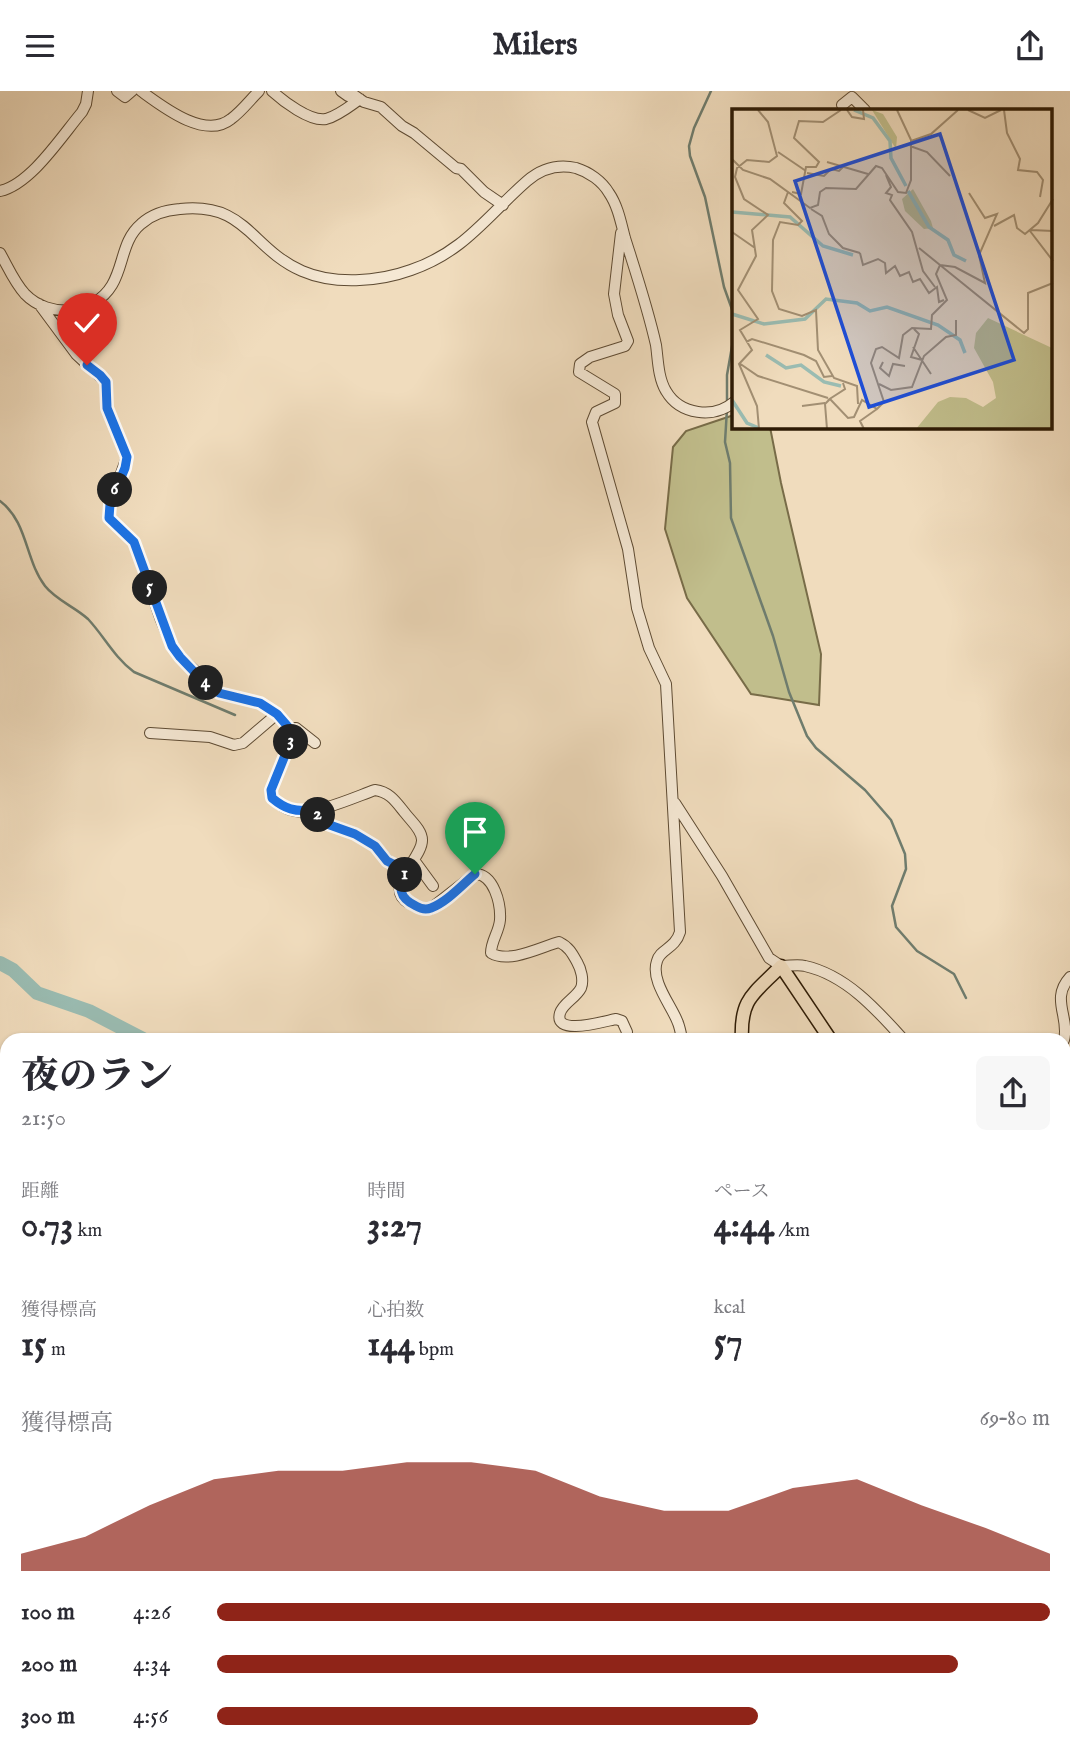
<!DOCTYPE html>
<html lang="ja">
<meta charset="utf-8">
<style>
body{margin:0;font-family:"IM FELL English","Noto Serif JP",serif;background:#f7f7f7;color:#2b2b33;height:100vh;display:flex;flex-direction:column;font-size:26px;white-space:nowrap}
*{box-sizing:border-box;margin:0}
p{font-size:23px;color:#7c7c81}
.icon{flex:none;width:38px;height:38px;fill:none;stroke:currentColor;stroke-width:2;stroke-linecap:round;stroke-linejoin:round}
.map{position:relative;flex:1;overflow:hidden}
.sheet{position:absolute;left:0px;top:942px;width:1071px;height:726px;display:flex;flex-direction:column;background:#fff;border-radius:21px 21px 0 0;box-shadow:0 2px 5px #0004}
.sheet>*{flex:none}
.pin{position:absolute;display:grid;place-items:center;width:60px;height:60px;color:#fff;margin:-72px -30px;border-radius:50% 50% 50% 0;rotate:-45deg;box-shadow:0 0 7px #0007}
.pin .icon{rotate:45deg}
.km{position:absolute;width:35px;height:35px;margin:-18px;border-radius:50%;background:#222;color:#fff;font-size:19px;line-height:35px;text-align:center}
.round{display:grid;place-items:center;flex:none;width:74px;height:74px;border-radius:10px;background:#f7f7f7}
.summary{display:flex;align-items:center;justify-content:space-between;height:119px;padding:0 21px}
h1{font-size:38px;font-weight:800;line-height:52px}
.metrics{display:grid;grid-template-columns:repeat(3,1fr);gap:10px;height:119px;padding:7px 21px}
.metrics div{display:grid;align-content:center}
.metrics b{font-size:35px;font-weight:800}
.metrics small{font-size:19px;font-weight:400}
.metrics p{font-size:19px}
.chart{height:196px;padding:14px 21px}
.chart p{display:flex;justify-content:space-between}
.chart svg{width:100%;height:126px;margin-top:7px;fill:#8f2418;opacity:.7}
ul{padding:0 21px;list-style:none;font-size:23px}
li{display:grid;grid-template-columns:112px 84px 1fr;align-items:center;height:52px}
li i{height:18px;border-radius:9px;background:#8f2418}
header{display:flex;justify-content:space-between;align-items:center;height:91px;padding:0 21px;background:#fff;font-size:32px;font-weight:800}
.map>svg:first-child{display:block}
</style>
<header><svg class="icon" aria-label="menu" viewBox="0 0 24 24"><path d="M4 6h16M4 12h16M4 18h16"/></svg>Milers<svg class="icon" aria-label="share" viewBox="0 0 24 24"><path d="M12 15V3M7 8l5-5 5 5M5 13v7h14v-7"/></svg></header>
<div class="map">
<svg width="1070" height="1667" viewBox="0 0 1070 1667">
<rect width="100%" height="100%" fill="#f0dcbd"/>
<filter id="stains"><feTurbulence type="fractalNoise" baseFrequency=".00286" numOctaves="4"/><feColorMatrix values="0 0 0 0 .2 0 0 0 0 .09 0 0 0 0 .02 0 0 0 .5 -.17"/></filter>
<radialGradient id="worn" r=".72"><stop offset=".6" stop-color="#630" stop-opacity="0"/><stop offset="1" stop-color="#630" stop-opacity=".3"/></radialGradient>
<path fill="#c1be8c" stroke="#786c48" stroke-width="2" d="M734,324V336H770L781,392L821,563L819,614L751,603L687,507L665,438L673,356L686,340Z
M1064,1408L1070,1415V1667H863L861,1661H1064Z"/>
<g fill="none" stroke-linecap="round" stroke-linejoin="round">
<path stroke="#6f7c6d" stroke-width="2.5" d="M711,0L694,37L689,55L690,65L705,106L724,196L734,224
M727,311V284L734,244
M727,318L725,351L730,372L731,427L773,545L789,601L807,645L816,657L865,699L891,729L905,763L906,778L892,815L896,836L917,860L954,883L966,907
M0,410C28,431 25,469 45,495C56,509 75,516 88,528C104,545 114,566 134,581L235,624"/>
<path stroke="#9abcb2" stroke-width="14" d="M0,872L13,879L37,902L89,920L143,948"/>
<g stroke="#5e4b33" stroke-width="12">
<path id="minor" d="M117,0L125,6L132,0
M141,0C163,16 205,49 231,28C241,21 250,9 259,0
M272,0C283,10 310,31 326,28C338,25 350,15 360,8
M341,0L348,5L351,2L364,11L381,16L402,35L414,42L456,77L461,78L484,101L503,114
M842,14L852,6L865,19
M0,100C31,93 61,46 82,21L86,13L88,0
M621,142L614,203L618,224L628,250L625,255L590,266L580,273L579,281L615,303V312L596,321L592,331L628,458L637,517L649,557L666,593L680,841C675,858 660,858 657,870C650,890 672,915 678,932C680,937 681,943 682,948
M0,162C8,176 14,191 25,203C49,228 94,224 112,194C124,174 122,149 141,133C152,123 165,119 180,118C247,111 250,157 302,180C334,194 378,191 411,179C464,161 487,125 527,90C541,78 558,73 576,77C589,81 602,90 609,102C618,115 621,132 625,147C636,182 648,218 656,254C658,268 658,287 666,300C680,324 714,328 734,311
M39,213L76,263L106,291L107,317L127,366L110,413L109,427L134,451L161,529L172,555L180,566L219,602L260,612L277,623L290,638L292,647L271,699L272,707C279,713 286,719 296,720C316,724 355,706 375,699C390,701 396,711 405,722C411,730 422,739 422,749C423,767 382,797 409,812C416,816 421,818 430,818L475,783C494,783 501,813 500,829C499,841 491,850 491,862C509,873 541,856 559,851C569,856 572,862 577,871C581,878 584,889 581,897C576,907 563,912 560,922C553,946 605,930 616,928L622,930L627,941L626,948
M290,638L296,637L315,652
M150,642L210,646L234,654L243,652L277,623
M675,712L722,785L769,867L781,875
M312,719L327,733L355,743L375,755L388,770L407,781
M414,769L433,795
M783,875C790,875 798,873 805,875C846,884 877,919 903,948
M1064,949C1070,926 1050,908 1070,886
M123,1667L135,1663L145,1667"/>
</g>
<g stroke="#2e1b05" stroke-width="15">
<path id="major" d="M742,948C740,907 754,903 781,875L830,948
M1064,1290L1070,1294
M0,1633L7,1642
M23,1661L28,1667
M115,1661V1667"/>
</g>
<use href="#minor" stroke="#f5e8d4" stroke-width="10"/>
<use href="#major" stroke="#f0dcbd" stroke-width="12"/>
</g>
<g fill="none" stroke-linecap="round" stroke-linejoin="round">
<g stroke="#fff" stroke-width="14">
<path id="route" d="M87,274L100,284L106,291L107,317L127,366L125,377L110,413L109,427L134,451L162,528L172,555L180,566L202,589L219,602L260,612L277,623L290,638L292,647L271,699L272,707C285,718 295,721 312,719L327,733L355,743L375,755L387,770L407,780C397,796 399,807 416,815C421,818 426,819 431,817C447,811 462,794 475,783"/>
</g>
<use href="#route" stroke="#1a73e8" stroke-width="9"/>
</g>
<g transform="translate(732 18)">
<rect width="320" height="320" fill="#f0dcbd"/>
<path d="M140,1L151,5L165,28L164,40ZM181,80L199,112L201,119L192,120L173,102L170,90ZM256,209L320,239V320H184L206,293L218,288L234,289L251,298L264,289L261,273L242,239L244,224Z" fill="#c1be8c"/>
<path fill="none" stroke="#9abcb2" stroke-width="3.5" d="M122,1L141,9L158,32L159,49L174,77M176,82L197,118L216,131L222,146L234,152M0,103L58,108L91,137L121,146M0,205L32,215L73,210L94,190L125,194L138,202L155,198L206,216L228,231L233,244M34,246L54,259L69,256L92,273L109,277M0,291L15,314L27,319"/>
<path fill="none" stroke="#a28f73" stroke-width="2" d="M26,1L36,13L45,47L37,53L15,51L5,59L3,68L12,90L36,106L20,121L24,147L6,181L26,210L8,221L20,241L7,255L25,297L27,320M115,1L120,8L132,10L131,1M165,1L179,31M236,1L253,9L269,1M272,1L275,24L288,50L286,61L305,63L311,71L308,88M178,37L195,43L218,67M46,43L74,62M0,50L11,61L38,70L78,99L86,96L88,83L94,79L124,80L144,57L150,59L166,83L174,84L179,71V32L199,25L226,1M95,53L136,65M75,64L92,67L99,60L107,62L112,57M154,66L159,78L154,84L160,86L158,91L180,123L191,162L203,178M56,83L52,94L70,112L66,116L48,113L41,131L40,182L47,200L70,207L84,201L86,241L102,269L125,277L126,295M60,83L69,85L74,58H84L87,53L62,29L67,12L91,13L109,1M79,100L90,107L97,125L111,139L128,144M262,117L282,106L285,119L293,125L306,114L321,90M299,121L321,122M298,122L321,152M0,123L23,139M187,139L208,156M128,144L131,156L146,150L153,154L154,164L163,157L168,167L177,163L181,173L188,170L197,184L205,178L207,193L212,191M208,156L223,158L253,174L247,146L265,105L253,109L237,84M182,220L187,225L179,248L190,251M14,233L20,230L72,246L84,252L92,268L100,267M181,238L199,265M151,253L148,259L157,267L161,255L173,257M7,254L26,267L96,289M147,275L159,281L180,278L192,247L214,228L224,226V211M96,291L113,280L111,274M70,297L93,294M95,320L93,295L98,290L116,309L122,308L130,291L145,300L152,293L139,254L144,240L150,238L167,249L171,226L180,219L199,220L200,206L215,191L204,165L208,156L292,224L296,220V184L321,174M132,320L128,312L145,300"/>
<path fill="#1d4ed8" fill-opacity="0.15" stroke="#1d4ed8" stroke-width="3.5" d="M208,25L282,251L137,298L63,72Z"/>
<rect width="320" height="320" fill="none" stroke="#2e1b05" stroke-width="3.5"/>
</g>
<rect width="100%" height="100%" filter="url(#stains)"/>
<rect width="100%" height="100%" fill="url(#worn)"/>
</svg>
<div class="pin" style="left:475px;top:783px;background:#1e9e55"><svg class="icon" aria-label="arrive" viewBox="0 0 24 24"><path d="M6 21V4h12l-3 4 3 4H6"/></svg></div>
<div class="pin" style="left:87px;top:274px;background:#d93025"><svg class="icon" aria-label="check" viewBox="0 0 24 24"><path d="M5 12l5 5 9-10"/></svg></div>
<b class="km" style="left:405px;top:784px">1</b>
<b class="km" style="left:318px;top:724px">2</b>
<b class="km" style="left:291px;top:651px">3</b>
<b class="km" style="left:206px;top:592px">4</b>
<b class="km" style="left:150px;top:497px">5</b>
<b class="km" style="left:115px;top:399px">6</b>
<section class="sheet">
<div class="summary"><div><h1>夜のラン</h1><p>21:50</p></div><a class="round"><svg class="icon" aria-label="share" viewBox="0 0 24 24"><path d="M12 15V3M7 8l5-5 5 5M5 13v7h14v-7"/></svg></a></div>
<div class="metrics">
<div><p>距離</p><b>0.73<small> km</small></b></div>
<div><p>時間</p><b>3:27</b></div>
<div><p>ペース</p><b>4:44<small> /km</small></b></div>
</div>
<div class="metrics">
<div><p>獲得標高</p><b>15<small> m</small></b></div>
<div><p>心拍数</p><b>144<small> bpm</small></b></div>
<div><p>kcal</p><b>57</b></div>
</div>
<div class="chart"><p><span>獲得標高</span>69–80 m</p>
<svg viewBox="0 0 160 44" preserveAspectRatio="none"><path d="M0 44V38L10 32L20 21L30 12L40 9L50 9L60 6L70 6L80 9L90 18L100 23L110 23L120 15L130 12L140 21L150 29L160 38V44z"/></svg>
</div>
<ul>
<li><b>100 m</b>4:26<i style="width:100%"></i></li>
<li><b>200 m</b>4:34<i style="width:89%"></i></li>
<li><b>300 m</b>4:56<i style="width:65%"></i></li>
</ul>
</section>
</div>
